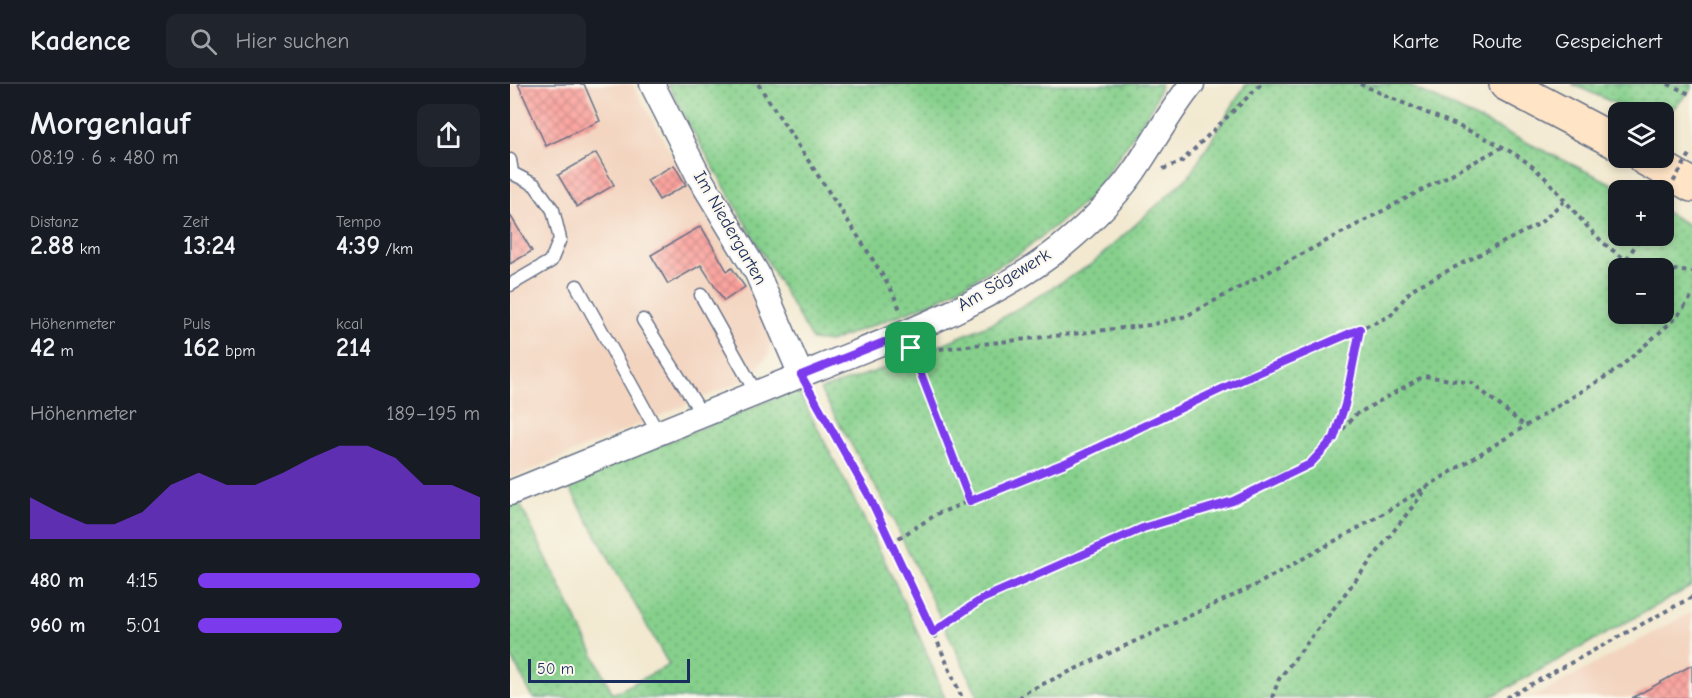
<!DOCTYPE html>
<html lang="de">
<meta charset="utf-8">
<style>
body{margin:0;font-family:"Comic Neue",sans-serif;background:#20242c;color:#f1f3f6;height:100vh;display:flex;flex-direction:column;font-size:22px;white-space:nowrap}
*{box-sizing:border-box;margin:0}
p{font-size:20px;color:#9ea1a6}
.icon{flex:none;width:33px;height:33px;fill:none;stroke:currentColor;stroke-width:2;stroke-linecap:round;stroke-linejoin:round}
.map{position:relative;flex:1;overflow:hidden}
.drawer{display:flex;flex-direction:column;background:#171b24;width:510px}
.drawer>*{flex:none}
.controls{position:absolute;left:1098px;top:18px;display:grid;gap:12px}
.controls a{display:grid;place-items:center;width:66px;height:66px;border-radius:12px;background:#171b24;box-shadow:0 3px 9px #0003;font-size:30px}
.scale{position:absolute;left:18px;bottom:15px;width:162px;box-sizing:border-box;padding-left:6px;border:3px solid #1b2f5e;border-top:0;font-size:16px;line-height:21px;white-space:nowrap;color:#1b2f5e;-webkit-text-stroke:4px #fbf7ec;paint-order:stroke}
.pin{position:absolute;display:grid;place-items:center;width:51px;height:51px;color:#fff;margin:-26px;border-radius:12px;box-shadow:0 3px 9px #0006}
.round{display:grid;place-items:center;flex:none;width:63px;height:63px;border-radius:12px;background:#20242c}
.head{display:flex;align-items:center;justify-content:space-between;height:102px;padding:0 30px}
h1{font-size:33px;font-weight:600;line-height:45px}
.metrics{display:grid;grid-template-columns:repeat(3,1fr);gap:9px;height:102px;padding:6px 30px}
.metrics div{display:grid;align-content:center}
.metrics b{font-size:26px;font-weight:600}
.metrics small{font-size:16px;font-weight:400}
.metrics p{font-size:16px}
.chart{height:168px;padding:12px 30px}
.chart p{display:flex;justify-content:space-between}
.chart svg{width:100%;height:108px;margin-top:6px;fill:#7c3aed;opacity:.7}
ul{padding:0 30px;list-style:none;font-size:20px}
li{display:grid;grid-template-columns:96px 72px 1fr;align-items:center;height:45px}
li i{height:15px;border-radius:8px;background:#7c3aed}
header{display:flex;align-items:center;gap:36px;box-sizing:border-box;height:84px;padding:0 30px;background:#171b24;border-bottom:2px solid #363941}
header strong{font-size:28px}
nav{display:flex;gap:33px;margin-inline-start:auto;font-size:21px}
.search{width:420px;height:54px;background:#20242c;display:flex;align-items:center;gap:15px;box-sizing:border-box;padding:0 21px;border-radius:12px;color:#9ea1a6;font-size:22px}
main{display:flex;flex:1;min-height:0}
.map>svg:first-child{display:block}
</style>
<header>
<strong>Kadence</strong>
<div class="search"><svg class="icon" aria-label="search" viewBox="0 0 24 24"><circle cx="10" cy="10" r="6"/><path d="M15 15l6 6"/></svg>Hier suchen</div>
<nav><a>Karte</a><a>Route</a><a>Gespeichert</a></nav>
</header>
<main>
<section class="drawer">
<div class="head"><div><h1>Morgenlauf</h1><p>08:19 · 6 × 480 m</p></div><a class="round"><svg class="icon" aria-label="share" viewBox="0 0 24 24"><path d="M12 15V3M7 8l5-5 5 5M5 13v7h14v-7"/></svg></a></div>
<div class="metrics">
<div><p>Distanz</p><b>2.88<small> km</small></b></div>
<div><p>Zeit</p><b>13:24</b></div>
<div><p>Tempo</p><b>4:39<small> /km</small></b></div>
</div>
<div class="metrics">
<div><p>Höhenmeter</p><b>42<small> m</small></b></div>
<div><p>Puls</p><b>162<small> bpm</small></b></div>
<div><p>kcal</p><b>214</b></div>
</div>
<div class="chart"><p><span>Höhenmeter</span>189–195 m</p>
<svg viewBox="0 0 160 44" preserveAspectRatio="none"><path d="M0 44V27L10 33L20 38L30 38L40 33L50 22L60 17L70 22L80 22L90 17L100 11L110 6L120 6L130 11L140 22L150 22L160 27V44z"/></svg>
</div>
<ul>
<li><b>480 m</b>4:15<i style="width:100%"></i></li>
<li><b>960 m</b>5:01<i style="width:51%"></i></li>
</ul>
</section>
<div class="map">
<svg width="1182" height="614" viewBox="0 0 1182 614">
<defs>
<pattern id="grass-dots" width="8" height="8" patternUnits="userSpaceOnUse" patternTransform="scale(1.5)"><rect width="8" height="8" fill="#86d08c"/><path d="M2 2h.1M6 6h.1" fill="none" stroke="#6da976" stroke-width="1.8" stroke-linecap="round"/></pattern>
<pattern id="building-cross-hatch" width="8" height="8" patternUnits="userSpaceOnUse" patternTransform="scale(1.5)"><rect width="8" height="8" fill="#fb9f9a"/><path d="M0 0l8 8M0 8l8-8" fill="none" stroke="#ca8281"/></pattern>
</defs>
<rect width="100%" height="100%" fill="#fbf7ec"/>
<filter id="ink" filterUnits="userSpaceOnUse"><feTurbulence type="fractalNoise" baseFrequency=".0167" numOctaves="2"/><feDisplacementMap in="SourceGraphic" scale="12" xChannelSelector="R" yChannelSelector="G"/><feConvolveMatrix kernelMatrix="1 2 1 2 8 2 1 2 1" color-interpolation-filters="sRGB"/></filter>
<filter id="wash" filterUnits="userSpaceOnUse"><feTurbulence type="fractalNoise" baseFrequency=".008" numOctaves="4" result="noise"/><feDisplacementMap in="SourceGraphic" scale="24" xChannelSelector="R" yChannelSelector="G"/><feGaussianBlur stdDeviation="1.35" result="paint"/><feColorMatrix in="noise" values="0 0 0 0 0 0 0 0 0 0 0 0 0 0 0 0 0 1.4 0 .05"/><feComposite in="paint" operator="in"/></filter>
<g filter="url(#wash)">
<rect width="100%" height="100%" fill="#f2e9d0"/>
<path fill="#f3d4bf" d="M0,0H122L262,247L259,270L239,294L0,395Z
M1182,528V614H1022Z"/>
<path fill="url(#grass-dots)" stroke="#508075" stroke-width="1.5" fill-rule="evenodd" d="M158,0H651L643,22L581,113L511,169L426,217L319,258L302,256L172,28Z
M736,0H896L1115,106H1108V152H1154V127L1182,143V502L979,614H469L376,421L310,306L378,283L485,238L582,180L679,92ZM1154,184V230H1108V184Z
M1062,0H1182V5L1154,34V28H1124Z
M287,305C340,406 393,507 435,614H23L0,570V420L8,416L103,610L159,581L57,399Z"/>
<g id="blocks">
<path fill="url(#building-cross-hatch)" d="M8,0H74L90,37L36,62Z
M86,69L104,101L67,123L48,91Z
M164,81L176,101L149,116L137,96Z
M0,131L22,167L0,180Z
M191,142L217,187L222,184L235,203L214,217L191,181L158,200L141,171Z
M1182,581V614H1122Z"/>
</g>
</g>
<g filter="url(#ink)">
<use href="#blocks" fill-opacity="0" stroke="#667086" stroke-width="1.5"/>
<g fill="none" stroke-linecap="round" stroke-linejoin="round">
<g stroke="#667086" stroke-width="15">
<path id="service" d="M0,76L2,88
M0,88L25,101L43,126L50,155L41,177L0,201
M67,202L148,349
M191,211L246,309
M133,236L185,319L190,332"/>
</g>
<g stroke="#667086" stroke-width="27">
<path id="minor" d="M142,0L188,91L247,189L291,291
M0,409C102,368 204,327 306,285C385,253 469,223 538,173C568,151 603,117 624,87C644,58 660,27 682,0"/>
</g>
<g stroke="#667086" stroke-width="36">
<path id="secondary" d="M996,0L1108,59
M1134,74L1182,101"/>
</g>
<path stroke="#667086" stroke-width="4" stroke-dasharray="4.5 4.5" stroke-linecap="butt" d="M248,0L355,163L382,207L391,228
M850,0C879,13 909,26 939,38C971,52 1004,65 1031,90C1064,121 1095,180 1145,184
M1158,0L1182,11
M653,85L671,78L751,0
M1117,175L1131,152
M1154,185L1182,188
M412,267L640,241L676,232L994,62
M403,269L460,417
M302,310L359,413L415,529L452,614
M827,352L845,331L914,292L962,299L1015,342
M381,459L427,430L555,379L720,301L880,232L902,205L1029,140L1054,117
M423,547L472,515L633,444L723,417L800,380L824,354L835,321L850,246
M509,614L518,607L746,501L866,434L1108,285L1166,234L1182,212
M762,614L769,595L917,404
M996,614L1182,513"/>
<use href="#service" stroke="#fff" stroke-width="12"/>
<use href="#minor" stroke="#fff" stroke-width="24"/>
<use href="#secondary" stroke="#ffe4c6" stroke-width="33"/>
<path stroke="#667086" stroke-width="4" stroke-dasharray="4.5 4.5" stroke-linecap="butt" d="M1154,113L1182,67"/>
</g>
</g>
<g fill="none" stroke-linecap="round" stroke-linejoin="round" filter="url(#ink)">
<g stroke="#fff" stroke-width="12">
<path id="route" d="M850,245L835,321L824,354L800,380L723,417L633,444L472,515L423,548L359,412L291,291L374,258L401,264L460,417L555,379L720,301Z"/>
</g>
<use href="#route" stroke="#7c3aed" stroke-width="8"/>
</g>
<g text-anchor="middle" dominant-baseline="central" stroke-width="4.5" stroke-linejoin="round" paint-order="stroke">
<g font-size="18" fill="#1b2f5e" stroke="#fbf7ec">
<text transform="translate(220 144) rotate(60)">Im Niedergarten</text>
<text transform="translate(494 196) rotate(-31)">Am Sägewerk</text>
</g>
</g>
</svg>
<div class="controls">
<a><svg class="icon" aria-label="layers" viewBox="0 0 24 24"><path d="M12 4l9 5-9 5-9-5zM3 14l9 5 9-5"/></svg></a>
<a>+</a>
<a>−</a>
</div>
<div class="scale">50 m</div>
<div class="pin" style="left:401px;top:264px;background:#1e9e55"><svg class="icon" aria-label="arrive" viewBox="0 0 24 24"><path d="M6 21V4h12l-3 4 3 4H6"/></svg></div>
</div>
</main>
